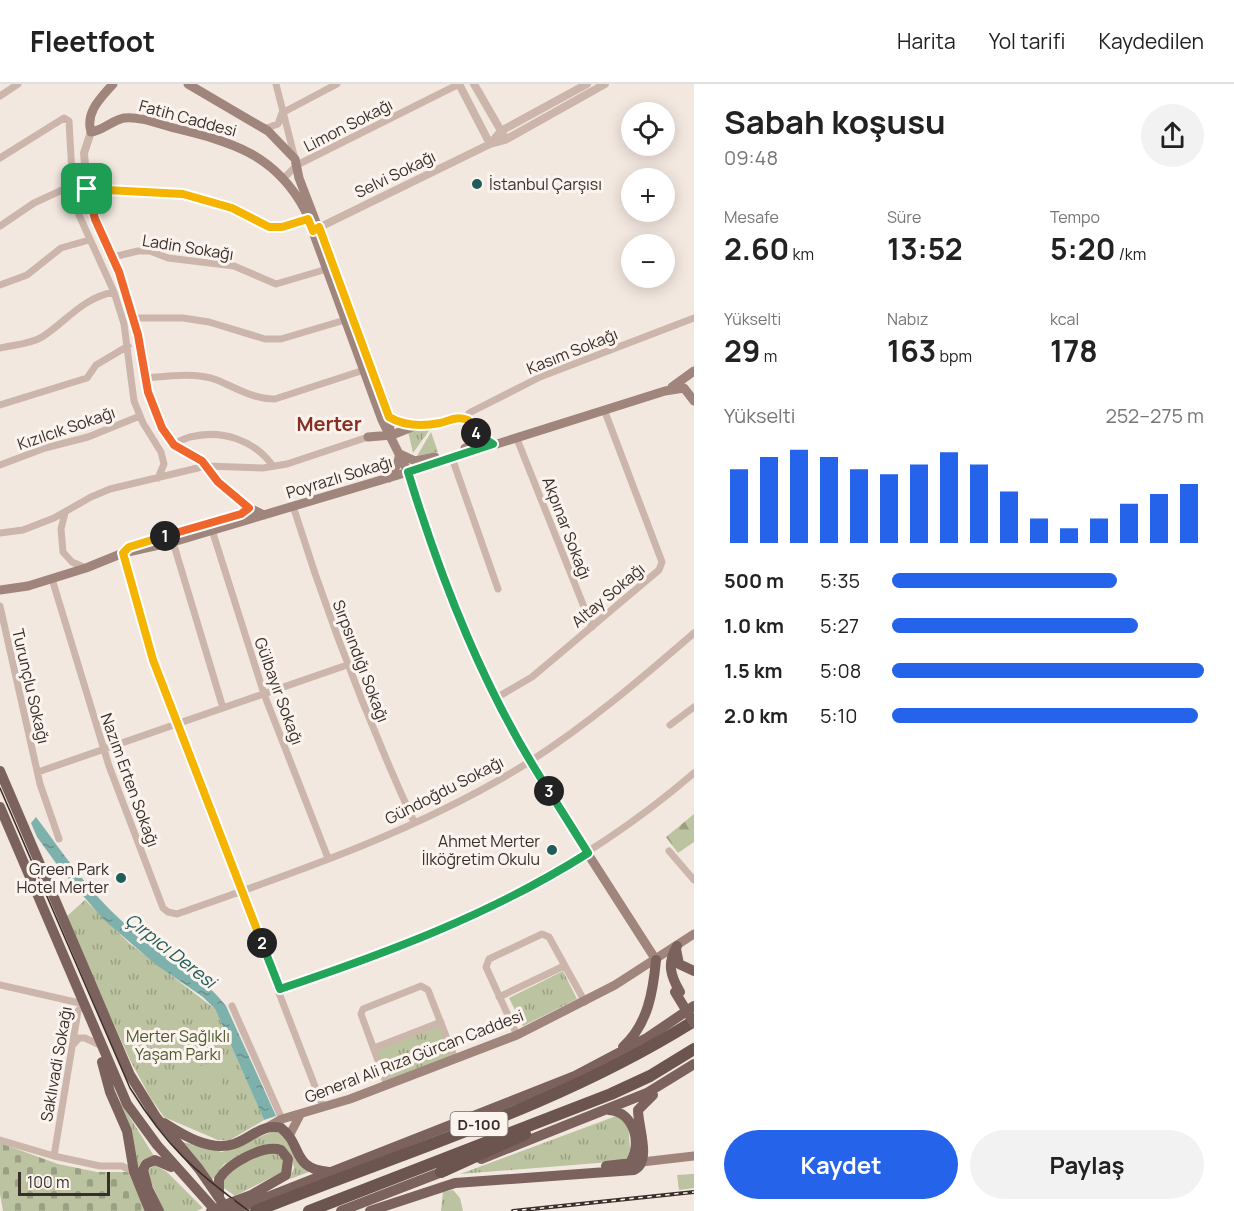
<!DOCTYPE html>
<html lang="tr">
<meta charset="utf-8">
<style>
body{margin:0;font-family:Manrope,sans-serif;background:#f2f2f2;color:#222;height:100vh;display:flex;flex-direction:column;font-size:22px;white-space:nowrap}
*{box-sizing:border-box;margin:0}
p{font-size:20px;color:#767676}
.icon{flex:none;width:33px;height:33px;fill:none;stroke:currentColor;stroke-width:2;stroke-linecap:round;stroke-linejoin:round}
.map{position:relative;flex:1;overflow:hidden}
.drawer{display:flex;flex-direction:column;background:#fff;width:540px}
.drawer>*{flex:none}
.buttons{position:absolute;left:621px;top:18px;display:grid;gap:12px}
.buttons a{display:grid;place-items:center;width:54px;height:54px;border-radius:50%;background:#fff;box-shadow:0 3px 15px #0003;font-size:30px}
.scale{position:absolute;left:18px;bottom:15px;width:92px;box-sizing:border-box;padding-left:6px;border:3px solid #3a2e2b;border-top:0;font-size:16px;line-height:21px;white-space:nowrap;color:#3a2e2b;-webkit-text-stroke:4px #fbf3ed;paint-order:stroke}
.pin{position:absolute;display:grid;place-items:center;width:51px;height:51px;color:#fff;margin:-26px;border-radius:12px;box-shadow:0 3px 9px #0006}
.km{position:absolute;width:30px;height:30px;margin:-15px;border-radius:50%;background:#222;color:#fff;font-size:16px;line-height:30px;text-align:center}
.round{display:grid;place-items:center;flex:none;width:63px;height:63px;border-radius:32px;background:#f2f2f2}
.head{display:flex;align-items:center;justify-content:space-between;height:102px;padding:0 30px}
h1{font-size:33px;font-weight:700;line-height:45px}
.metrics{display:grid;grid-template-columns:repeat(3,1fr);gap:9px;height:102px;padding:6px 30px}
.metrics div{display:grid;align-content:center}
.metrics b{font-size:30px;font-weight:700}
.metrics small{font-size:16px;font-weight:400}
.metrics p{font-size:16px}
.chart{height:168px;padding:12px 30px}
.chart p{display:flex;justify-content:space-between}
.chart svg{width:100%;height:108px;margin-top:6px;stroke:#2563eb;stroke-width:6}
.cta{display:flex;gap:12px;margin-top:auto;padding:12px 30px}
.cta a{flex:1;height:69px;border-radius:36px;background:#2563eb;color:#fff;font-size:24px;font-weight:700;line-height:69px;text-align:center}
.cta a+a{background:#f2f2f2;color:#222}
ul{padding:0 30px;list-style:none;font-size:20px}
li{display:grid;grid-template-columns:96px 72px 1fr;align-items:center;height:45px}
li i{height:15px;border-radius:8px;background:#2563eb}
header{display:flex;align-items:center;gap:36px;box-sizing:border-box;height:84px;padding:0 30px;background:#fff;border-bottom:2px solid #e0e0e0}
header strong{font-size:28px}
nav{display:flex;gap:33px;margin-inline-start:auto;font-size:21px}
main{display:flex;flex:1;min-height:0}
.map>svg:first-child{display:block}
</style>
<header>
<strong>Fleetfoot</strong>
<nav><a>Harita</a><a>Yol tarifi</a><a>Kaydedilen</a></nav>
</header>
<main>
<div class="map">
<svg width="694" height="1127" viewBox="0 0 694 1127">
<defs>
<pattern id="grass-tufts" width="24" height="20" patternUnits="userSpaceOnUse" patternTransform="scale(1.5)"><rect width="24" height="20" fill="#bcc3a0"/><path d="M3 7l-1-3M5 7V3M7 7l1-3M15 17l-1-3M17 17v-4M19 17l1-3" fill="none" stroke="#9a9f83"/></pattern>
<pattern id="forest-firs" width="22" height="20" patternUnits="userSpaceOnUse" patternTransform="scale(1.5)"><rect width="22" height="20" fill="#bcc3a0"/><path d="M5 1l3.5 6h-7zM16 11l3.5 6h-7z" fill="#9a9f83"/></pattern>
<pattern id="cemetery-stones" width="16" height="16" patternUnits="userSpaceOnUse" patternTransform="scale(1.5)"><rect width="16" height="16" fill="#bcc3a0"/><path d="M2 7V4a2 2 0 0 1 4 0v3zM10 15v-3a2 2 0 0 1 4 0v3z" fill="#9a9f83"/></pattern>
<pattern id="water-ripples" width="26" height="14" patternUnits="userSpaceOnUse" patternTransform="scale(1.5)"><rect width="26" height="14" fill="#7fb1ac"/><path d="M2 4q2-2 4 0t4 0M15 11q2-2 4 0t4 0" fill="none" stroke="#69908c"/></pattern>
</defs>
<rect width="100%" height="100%" fill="#f3e8e0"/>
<path fill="url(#grass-tufts)" d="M421,344H431L413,369L408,347Z
M431,348L438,368L417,372Z
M85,816L129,859L215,925L264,1036L230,1056H218L164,1033L150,1013L130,976L66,833Z
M563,887L577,915L523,942L509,914Z
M439,942L451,974L388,997L376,965Z
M116,1011L154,1072L142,1076L138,1085Z
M616,1032L628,1038L630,1065L628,1074L623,1077L460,1090Z
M274,1047L282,1050L309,1088L290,1095L294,1084L291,1071L266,1061L224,1080L212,1096L182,1058L222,1068Z
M268,1068H276L284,1074V1087L235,1112L221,1102C224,1084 253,1076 268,1068Z
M155,1081L167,1088L203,1124L197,1127H164L150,1096L148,1086Z
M694,1090V1104L679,1106L677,1091Z
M453,1106L460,1114L463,1127H441L443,1108Z"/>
<path fill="url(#forest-firs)" d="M694,730V758L678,769L666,753Z"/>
<path fill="url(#cemetery-stones)" d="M0,1059L58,1080L97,1088H128L146,1127H3L0,1110Z"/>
<path fill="#bcc3a0" d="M214,977L224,1004L207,1011L198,983Z"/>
<path fill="url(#water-ripples)" d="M36,733C63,769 89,808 124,839C156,867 200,888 226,922L276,1032L264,1036L215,925L203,913L155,880L103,835L61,786L37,753L31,739Z"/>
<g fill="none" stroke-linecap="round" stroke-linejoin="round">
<path stroke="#ccb6ac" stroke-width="7" d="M276,0L295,75
M0,12L18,0
M263,43L267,44L278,40L282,29L337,0
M0,74L64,34L69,37L72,90L79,131L114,208L124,240L134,317L143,339L161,368L164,380L158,394
M284,94L297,81L459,0
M87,105L160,107L202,114L233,124L269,143H282L308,135
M0,142L34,119L73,101
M113,173L138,167H150L168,174L234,182L276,200L327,185
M0,201L27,191L61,164L89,156
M133,234H183L209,238L265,255H281L345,236
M0,264C13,261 31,260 42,253C67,237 82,214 114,208
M146,294C168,292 196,288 217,296C236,304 253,315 275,315L364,286
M0,321L87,294L96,281L128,262
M417,341C432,339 455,332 468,336
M517,355L592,543
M493,360C481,355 474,348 468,336L469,329L540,293L694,234
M174,361C179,356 184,355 190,353C222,345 254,356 273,382
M452,374L498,505
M0,381L45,364L88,353L140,332
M293,422C327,531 367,635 414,738
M249,424L238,431L129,463L123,469L153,576L183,660L323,1023
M65,429L61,445L63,468L72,478L86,484
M212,446L264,610L328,774
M0,449L23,446L54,434L91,413L110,405L206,382L263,384L287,380L368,353
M173,458L223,624
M52,495L109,682L163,824L168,828L177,830C296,788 421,746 529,678C587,641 642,594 694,549
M0,522L40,700L59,755
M496,614L532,593L659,486L662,478L605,328
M670,641L694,623
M38,688L347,581
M669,767L694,796
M0,901L84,920L78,927L54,1072L0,1056
M280,905C435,853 569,797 694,689
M499,913L564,882
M232,922L282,1035
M517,951L486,883L489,875L542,850L549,853L585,918
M73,961L79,954H85L100,961
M374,964L441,938
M387,1001L361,930L363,925L421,902L428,906L455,975
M54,1072L100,1082H122L134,1088"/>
<path stroke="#ccb6ac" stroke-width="8" d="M459,0L490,60
M474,0L504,52
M91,48L84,69L87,105L95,135L119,188L138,251L153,325L174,361L202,377L218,398L249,424
M490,60L501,47L587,0
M314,146L490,60L505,56L605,0"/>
<path stroke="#a0857d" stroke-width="9" d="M113,0C101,14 85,28 91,48C103,47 112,36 124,34C140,32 159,40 174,44C232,58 275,70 305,126L382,336L408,388L451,516L483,588L529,678L656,876
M188,0L268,47L295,75L299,94L377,298L389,333L390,346
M672,303L694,287
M368,353L392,351L417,341
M465,364L476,359L480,353
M389,394L397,381L400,370L415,377L435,373
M244,437L249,432V424L264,431
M0,506L28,502L86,484L123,469L173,458L408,388L665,307L684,304L694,317
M268,1043L282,1035L350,1015L517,951L615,901L694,850
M289,1052L300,1031
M642,1078L694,1072"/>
<path stroke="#7c625c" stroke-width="10" d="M0,687L130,991L156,1033L199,1085L228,1127
M0,723L127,1020L157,1061L216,1127
M677,862C667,879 670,891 680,908
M676,865L679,880L694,887
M623,963C648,940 653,908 656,876
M102,978L110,1008L127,1047L134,1088L150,1127
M609,1026C635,1028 643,1062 629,1080
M164,1039C183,1051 210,1068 234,1060C250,1055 262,1039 281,1044C303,1061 291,1085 329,1088
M481,1075L647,1009L694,980
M606,1082L641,1078
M219,1112V1095C228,1080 263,1060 281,1066L288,1075L286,1091L253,1110
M230,1119L257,1109
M159,1127L148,1105L143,1086L146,1080L155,1076L171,1083
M232,1127L575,992L647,954L694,922
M341,1127L447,1086
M370,1127L455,1099L634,1086C652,1078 638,1043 638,1026L653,1011"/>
<path stroke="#6c544f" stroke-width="12" d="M441,1088L525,1050
M256,1127C403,1068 559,1022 694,937
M309,1127L611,1010L650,992L694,965"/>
<path stroke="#3a2e2b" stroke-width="1.5" d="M0,704L130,1004C167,1063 194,1087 249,1127"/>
<g stroke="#3a2e2b" stroke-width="4">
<path id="rail" d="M513,1127L694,1108"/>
</g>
<use href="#rail" stroke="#fbf3ed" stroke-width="1.5" stroke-dasharray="4.5" stroke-linecap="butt"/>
<path stroke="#7c625c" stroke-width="10" d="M675,908L694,939
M211,1127L230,1119"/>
</g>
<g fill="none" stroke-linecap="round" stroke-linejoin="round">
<g stroke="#fff" stroke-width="12">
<path id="split-1" d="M87,105L95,135L119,188L138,251L148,308L162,344L174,361L202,377L218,398L249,424L241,430L165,452"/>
</g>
<g stroke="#fff" stroke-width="12">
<path id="split-2" d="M165,452L129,463L123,469L153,576L262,859"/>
</g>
<g stroke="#fff" stroke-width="12">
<path id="split-3" d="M262,859L280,905C387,869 492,830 588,769L549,707"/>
</g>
<g stroke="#fff" stroke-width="12">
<path id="split-4" d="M476,349L493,360L408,388C442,499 485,609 549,707"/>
</g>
<g stroke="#fff" stroke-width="12">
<path id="split-5" d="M87,105L183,110L232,124L269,143H282L308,135L313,147L319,143L389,333C404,342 424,342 440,339C451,336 456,332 468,336L476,349"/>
</g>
<use href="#split-1" stroke="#f0652b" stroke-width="8"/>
<use href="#split-2" stroke="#f5b400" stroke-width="8"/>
<use href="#split-3" stroke="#22a559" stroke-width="8"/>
<use href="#split-4" stroke="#22a559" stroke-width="8"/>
<use href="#split-5" stroke="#f5b400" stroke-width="8"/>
</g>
<g fill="#205c58" stroke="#fbf3ed" stroke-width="2">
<circle cx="477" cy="100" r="6"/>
<circle cx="552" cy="766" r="6"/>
<circle cx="121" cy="794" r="6"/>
</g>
<g text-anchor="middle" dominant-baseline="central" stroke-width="6" stroke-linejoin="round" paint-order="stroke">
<rect fill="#fbf3ed" stroke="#746965" stroke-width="1.5" x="450.5" y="1028" width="57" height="24" rx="4.5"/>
<g font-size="15" font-weight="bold" fill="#3a2e2b">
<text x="479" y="1040">D-100</text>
</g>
<g font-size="16" fill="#3a2e2b" stroke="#fbf3ed">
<text transform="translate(188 34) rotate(15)">Fatih Caddesi</text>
<text transform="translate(348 41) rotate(-27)">Limon Sokağı</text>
<text transform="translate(395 90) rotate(-26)">Selvi Sokağı</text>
<text transform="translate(188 163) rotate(9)">Ladin Sokağı</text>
<text transform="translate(572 267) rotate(-22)">Kasım Sokağı</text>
<text transform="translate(66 344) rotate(-19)">Kızılcık Sokağı</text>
<text transform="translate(339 393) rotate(-17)">Poyrazlı Sokağı</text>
<text transform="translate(567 444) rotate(69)">Akpınar Sokağı</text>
<text transform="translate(608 511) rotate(-40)">Altay Sokağı</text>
<text transform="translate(361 577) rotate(69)">Sırpsındığı Sokağı</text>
<text transform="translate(31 602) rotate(77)">Turunçlu Sokağı</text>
<text transform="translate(279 607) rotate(70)">Gülbayır Sokağı</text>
<text transform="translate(130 696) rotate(70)">Nazım Erten Sokağı</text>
<text transform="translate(444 706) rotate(-27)">Gündoğdu Sokağı</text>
<text transform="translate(414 972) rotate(-21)">General Ali Rıza Gürcan Caddesi</text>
<text transform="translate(56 980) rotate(-80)">Saklıvadi Sokağı</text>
</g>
<g font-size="16" fill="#3a2e2b" stroke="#fbf3ed" text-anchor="end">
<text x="489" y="100" text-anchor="start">İstanbul Çarşısı</text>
<text x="540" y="757">Ahmet Merter<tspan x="540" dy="18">İlköğretim Okulu</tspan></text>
<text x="109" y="785">Green Park<tspan x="109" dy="18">Hotel Merter</tspan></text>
</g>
<g font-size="16" fill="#4f592e" stroke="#fbf3ed">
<text x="178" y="952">Merter Sağlıklı<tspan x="178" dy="18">Yaşam Parkı</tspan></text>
</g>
<g font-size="18" font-style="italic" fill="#205c58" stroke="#fbf3ed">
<text transform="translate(171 866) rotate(38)">Çırpıcı Deresi</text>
</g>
<g font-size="20" font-weight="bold" fill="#892e23" stroke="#fbf3ed">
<text x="329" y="339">Merter</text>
</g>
</g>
</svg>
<div class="buttons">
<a><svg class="icon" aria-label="locate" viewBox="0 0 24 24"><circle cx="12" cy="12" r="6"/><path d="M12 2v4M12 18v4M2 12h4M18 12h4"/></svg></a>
<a>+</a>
<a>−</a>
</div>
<div class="scale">100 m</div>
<div class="pin" style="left:87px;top:105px;background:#1e9e55"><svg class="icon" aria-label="arrive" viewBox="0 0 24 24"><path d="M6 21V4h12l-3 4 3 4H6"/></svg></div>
<b class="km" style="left:165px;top:452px">1</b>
<b class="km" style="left:262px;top:859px">2</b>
<b class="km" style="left:549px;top:707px">3</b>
<b class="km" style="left:476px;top:349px">4</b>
</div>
<section class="drawer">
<div class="head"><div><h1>Sabah koşusu</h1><p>09:48</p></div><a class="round"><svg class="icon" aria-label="share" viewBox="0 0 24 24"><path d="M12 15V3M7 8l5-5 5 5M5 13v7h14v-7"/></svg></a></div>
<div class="metrics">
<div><p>Mesafe</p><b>2.60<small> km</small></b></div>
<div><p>Süre</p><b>13:52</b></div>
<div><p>Tempo</p><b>5:20<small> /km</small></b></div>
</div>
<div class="metrics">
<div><p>Yükselti</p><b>29<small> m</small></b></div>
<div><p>Nabız</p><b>163<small> bpm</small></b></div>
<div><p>kcal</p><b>178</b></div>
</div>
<div class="chart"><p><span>Yükselti</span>252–275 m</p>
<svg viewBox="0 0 160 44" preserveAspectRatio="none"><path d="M5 44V14M15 44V9M25 44V6M35 44V9M45 44V14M55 44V16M65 44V12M75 44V7M85 44V12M95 44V23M105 44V34M115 44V38M125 44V34M135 44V28M145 44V24M155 44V20"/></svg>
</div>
<ul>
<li><b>500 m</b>5:35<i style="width:72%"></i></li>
<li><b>1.0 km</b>5:27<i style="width:79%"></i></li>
<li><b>1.5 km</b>5:08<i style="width:100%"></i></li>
<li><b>2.0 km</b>5:10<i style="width:98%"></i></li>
</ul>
<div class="cta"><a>Kaydet</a><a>Paylaş</a></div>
</section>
</main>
